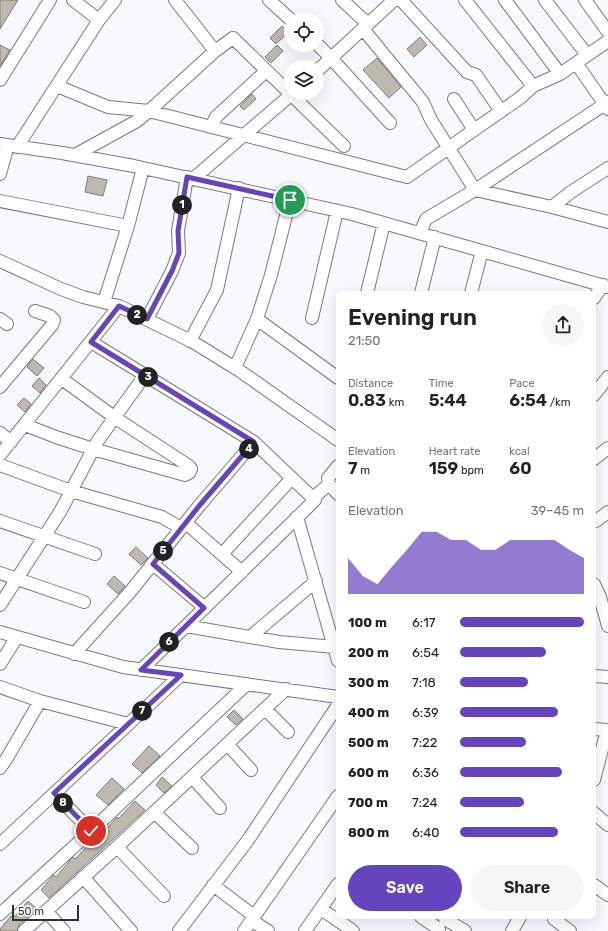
<!DOCTYPE html>
<meta charset="utf-8">
<style>
body{margin:0;font-family:Rubik,sans-serif;background:#f6f6f6;color:#222;height:100vh;display:flex;flex-direction:column;font-size:15px;white-space:nowrap}
*{box-sizing:border-box;margin:0}
p{font-size:13px;color:#767676}
.icon{flex:none;width:22px;height:22px;fill:none;stroke:currentColor;stroke-width:2;stroke-linecap:round;stroke-linejoin:round}
.map{position:relative;flex:1;overflow:hidden}
.drawer{position:absolute;left:336px;top:291px;width:260px;height:628px;display:flex;flex-direction:column;background:#fff;border-radius:6px;box-shadow:0 4px 16px #0002}
.drawer>*{flex:none}
.buttons{position:absolute;left:284px;top:12px;display:grid;gap:8px}
.buttons a{display:grid;place-items:center;width:40px;height:40px;border-radius:50%;background:#fff;box-shadow:0 4px 16px #0002;font-size:20px}
.scale{position:absolute;left:12px;bottom:10px;width:67px;box-sizing:border-box;padding-left:4px;border:2px solid #2f3034;border-top:0;font-size:11px;line-height:14px;white-space:nowrap;color:#2f3034;-webkit-text-stroke:3px #fff;paint-order:stroke}
.pin{position:absolute;display:grid;place-items:center;width:34px;height:34px;color:#fff;margin:-17px;border:2px solid #fff;border-radius:50%;box-shadow:0 1px 4px #0007}
.km{position:absolute;width:20px;height:20px;margin:-10px;border-radius:50%;background:#222;color:#fff;font-size:11px;line-height:20px;text-align:center}
.round{display:grid;place-items:center;flex:none;width:42px;height:42px;border-radius:21px;background:#f6f6f6}
.headline{display:flex;align-items:center;justify-content:space-between;height:68px;padding:0 12px}
h1{font-size:22px;font-weight:600;line-height:30px}
.metrics{display:grid;grid-template-columns:repeat(3,1fr);gap:6px;height:68px;padding:4px 12px}
.metrics div{display:grid;align-content:center}
.metrics b{font-size:17px;font-weight:600}
.metrics small{font-size:11px;font-weight:400}
.metrics p{font-size:11px}
.chart{height:112px;padding:8px 12px}
.chart p{display:flex;justify-content:space-between}
.chart svg{width:100%;height:72px;margin-top:4px;fill:#6545be;opacity:.7}
.primary-button{display:flex;gap:8px;margin-top:auto;padding:8px 12px}
.primary-button a{flex:1;height:46px;border-radius:24px;background:#6545be;color:#fff;font-size:16px;font-weight:600;line-height:46px;text-align:center}
.primary-button a+a{background:#f6f6f6;color:#222}
ul{padding:0 12px;list-style:none;font-size:13px}
li{display:grid;grid-template-columns:64px 48px 1fr;align-items:center;height:30px}
li i{height:10px;border-radius:5px;background:#6545be}
.map>svg:first-child{display:block}
</style>
<div class="map">
<svg width="608" height="931" viewBox="0 0 608 931">
<rect width="100%" height="100%" fill="#f7f9fe"/>
<path fill="#bdb8b0" stroke="#817d75" d="M0,0H18L0,29Z
M282,26L288,33L276,44L270,38Z
M420,37L427,45L414,57L407,49Z
M0,45L10,50L0,66Z
M277,45L283,51L271,63L265,57Z
M377,58L401,87L389,98L363,70Z
M252,94L256,99L244,110L240,106Z
M88,176L107,180L103,196L85,192Z
M33,359L44,368L37,376L27,367Z
M39,378L46,385L40,393L32,386Z
M24,398L31,404L25,412L17,405Z
M136,547L148,558L141,565L129,554Z
M114,576L125,586L118,594L107,584Z
M234,710L243,719L236,725L227,717Z
M149,746L160,756L142,773L132,764Z
M162,777L172,786L164,793L156,785Z
M112,778L124,789L108,805L96,795Z
M135,801L145,810L49,898L41,890L54,875L56,877L73,857L75,859L92,841L94,843L117,817L118,819Z
M28,901L37,909L19,925L17,931H0V929L11,916L13,918Z"/>
<g fill="none" stroke-linecap="round" stroke-linejoin="round">
<g stroke="#777a82" stroke-width="14">
<path id="minor" d="M175,0L215,51
M269,0L291,20
M342,0L368,24
M401,0L467,72L476,75L501,111
M465,0L533,86
M505,0L560,74
M545,0L587,55
M585,0L608,32
M99,20L115,0
M363,29L423,102L431,120L475,190L426,219L420,233
M317,44L331,58L390,123
M576,63L608,109
M317,71L394,0
M0,80L50,0
M57,86L108,107L149,111L215,51L233,38L344,146
M454,99L474,130
M211,127L216,117L266,71
M0,144L62,153L134,166L352,214L608,287
M17,147L99,20L73,0
M75,155L137,121L149,111L407,177L474,130L520,98L533,86L560,74L608,41
M0,174L8,145
M194,178L293,93
M475,190L608,102
M475,190L552,207L608,222
M0,201L128,226L143,168
M552,207L571,192L608,168
M0,261L61,289L83,297L119,306L193,342L240,371L338,440
M367,293L384,223
M421,293L435,237
M471,293L482,251
M594,298L603,285
M104,302L128,226
M312,318L337,211
M0,319L7,324
M147,319L172,271L179,253L178,231L187,177
M257,319L338,378
M190,341L217,290L239,188
M235,368L257,319L271,275L290,200
M0,387L52,325L54,320L50,316L35,311
M594,395L608,377
M25,425L56,437L93,449L185,475L189,473L191,469L189,466L114,417L62,379
M0,433L11,442
M0,455L119,306
M594,459L608,448
M0,465L71,491L162,517L181,528
M329,484L328,478L338,466
M313,498L329,484L338,494
M297,517L338,661
M0,521L95,554
M596,521L608,512
M186,523L242,572
M222,554L292,478
M153,564L205,608
M0,573L84,602
M594,584L600,597L608,626
M0,605L60,512L97,442L145,375L91,342
M186,626L279,642L335,647
M0,632L123,667L338,697
M250,637L316,581
M74,654L130,592L199,506L254,442
M0,664L17,637
M141,670L315,500L254,442L145,375
M594,676L608,677
M0,687L40,701L128,724
M265,709L288,732
M594,729L608,730
M227,744L251,770
M0,768L7,758L40,701
M192,777L220,808
M594,780L607,730
M54,793L91,831
M154,812L192,848
M594,813L608,825
M0,844L181,675
M117,847L164,896
M83,877L131,931
M213,885L254,916
M594,885L608,895
M321,909L353,931
M46,911L64,931
M0,914L91,831L247,684
M421,917L439,929L438,931
M445,919L465,931
M554,919L570,931
M251,920L268,931
M24,931L117,847L286,689
M179,931L248,840L338,705
M244,931L338,796
M305,931L338,884
M512,931L520,917"/>
</g>
<use href="#minor" stroke="#fff" stroke-width="12"/>
</g>
<g fill="none" stroke-linecap="round" stroke-linejoin="round">
<g stroke="#fff" stroke-width="8">
<path id="route" d="M91,831L54,793L181,675L141,670L204,608L153,564L199,506L254,442L91,342L119,306L147,319L172,271L179,253L178,231L187,177L290,200"/>
</g>
<use href="#route" stroke="#6545be" stroke-width="5"/>
</g>
</svg>
<div class="buttons">
<a><svg class="icon" aria-label="locate" viewBox="0 0 24 24"><circle cx="12" cy="12" r="6"/><path d="M12 2v4M12 18v4M2 12h4M18 12h4"/></svg></a>
<a><svg class="icon" aria-label="layers" viewBox="0 0 24 24"><path d="M12 4l9 5-9 5-9-5zM3 14l9 5 9-5"/></svg></a>
</div>
<div class="scale">50 m</div>
<div class="pin" style="left:290px;top:200px;background:#1e9e55"><svg class="icon" aria-label="arrive" viewBox="0 0 24 24"><path d="M6 21V4h12l-3 4 3 4H6"/></svg></div>
<div class="pin" style="left:91px;top:831px;background:#d93025"><svg class="icon" aria-label="check" viewBox="0 0 24 24"><path d="M5 12l5 5 9-10"/></svg></div>
<b class="km" style="left:182px;top:205px">1</b>
<b class="km" style="left:137px;top:315px">2</b>
<b class="km" style="left:148px;top:377px">3</b>
<b class="km" style="left:249px;top:449px">4</b>
<b class="km" style="left:163px;top:551px">5</b>
<b class="km" style="left:169px;top:642px">6</b>
<b class="km" style="left:142px;top:711px">7</b>
<b class="km" style="left:63px;top:803px">8</b>
<section class="drawer">
<div class="headline"><div><h1>Evening run</h1><p>21:50</p></div><a class="round"><svg class="icon" aria-label="share" viewBox="0 0 24 24"><path d="M12 15V3M7 8l5-5 5 5M5 13v7h14v-7"/></svg></a></div>
<div class="metrics">
<div><p>Distance</p><b>0.83<small> km</small></b></div>
<div><p>Time</p><b>5:44</b></div>
<div><p>Pace</p><b>6:54<small> /km</small></b></div>
</div>
<div class="metrics">
<div><p>Elevation</p><b>7<small> m</small></b></div>
<div><p>Heart rate</p><b>159<small> bpm</small></b></div>
<div><p>kcal</p><b>60</b></div>
</div>
<div class="chart"><p><span>Elevation</span>39–45 m</p>
<svg viewBox="0 0 160 44" preserveAspectRatio="none"><path d="M0 44V22L10 33L20 38L30 27L40 17L50 6L60 6L70 11L80 11L90 17L100 17L110 11L120 11L130 11L140 11L150 17L160 22V44z"/></svg>
</div>
<ul>
<li><b>100 m</b>6:17<i style="width:100%"></i></li>
<li><b>200 m</b>6:54<i style="width:69%"></i></li>
<li><b>300 m</b>7:18<i style="width:55%"></i></li>
<li><b>400 m</b>6:39<i style="width:79%"></i></li>
<li><b>500 m</b>7:22<i style="width:53%"></i></li>
<li><b>600 m</b>6:36<i style="width:82%"></i></li>
<li><b>700 m</b>7:24<i style="width:52%"></i></li>
<li><b>800 m</b>6:40<i style="width:79%"></i></li>
</ul>
<div class="primary-button"><a>Save</a><a>Share</a></div>
</section>
</div>
